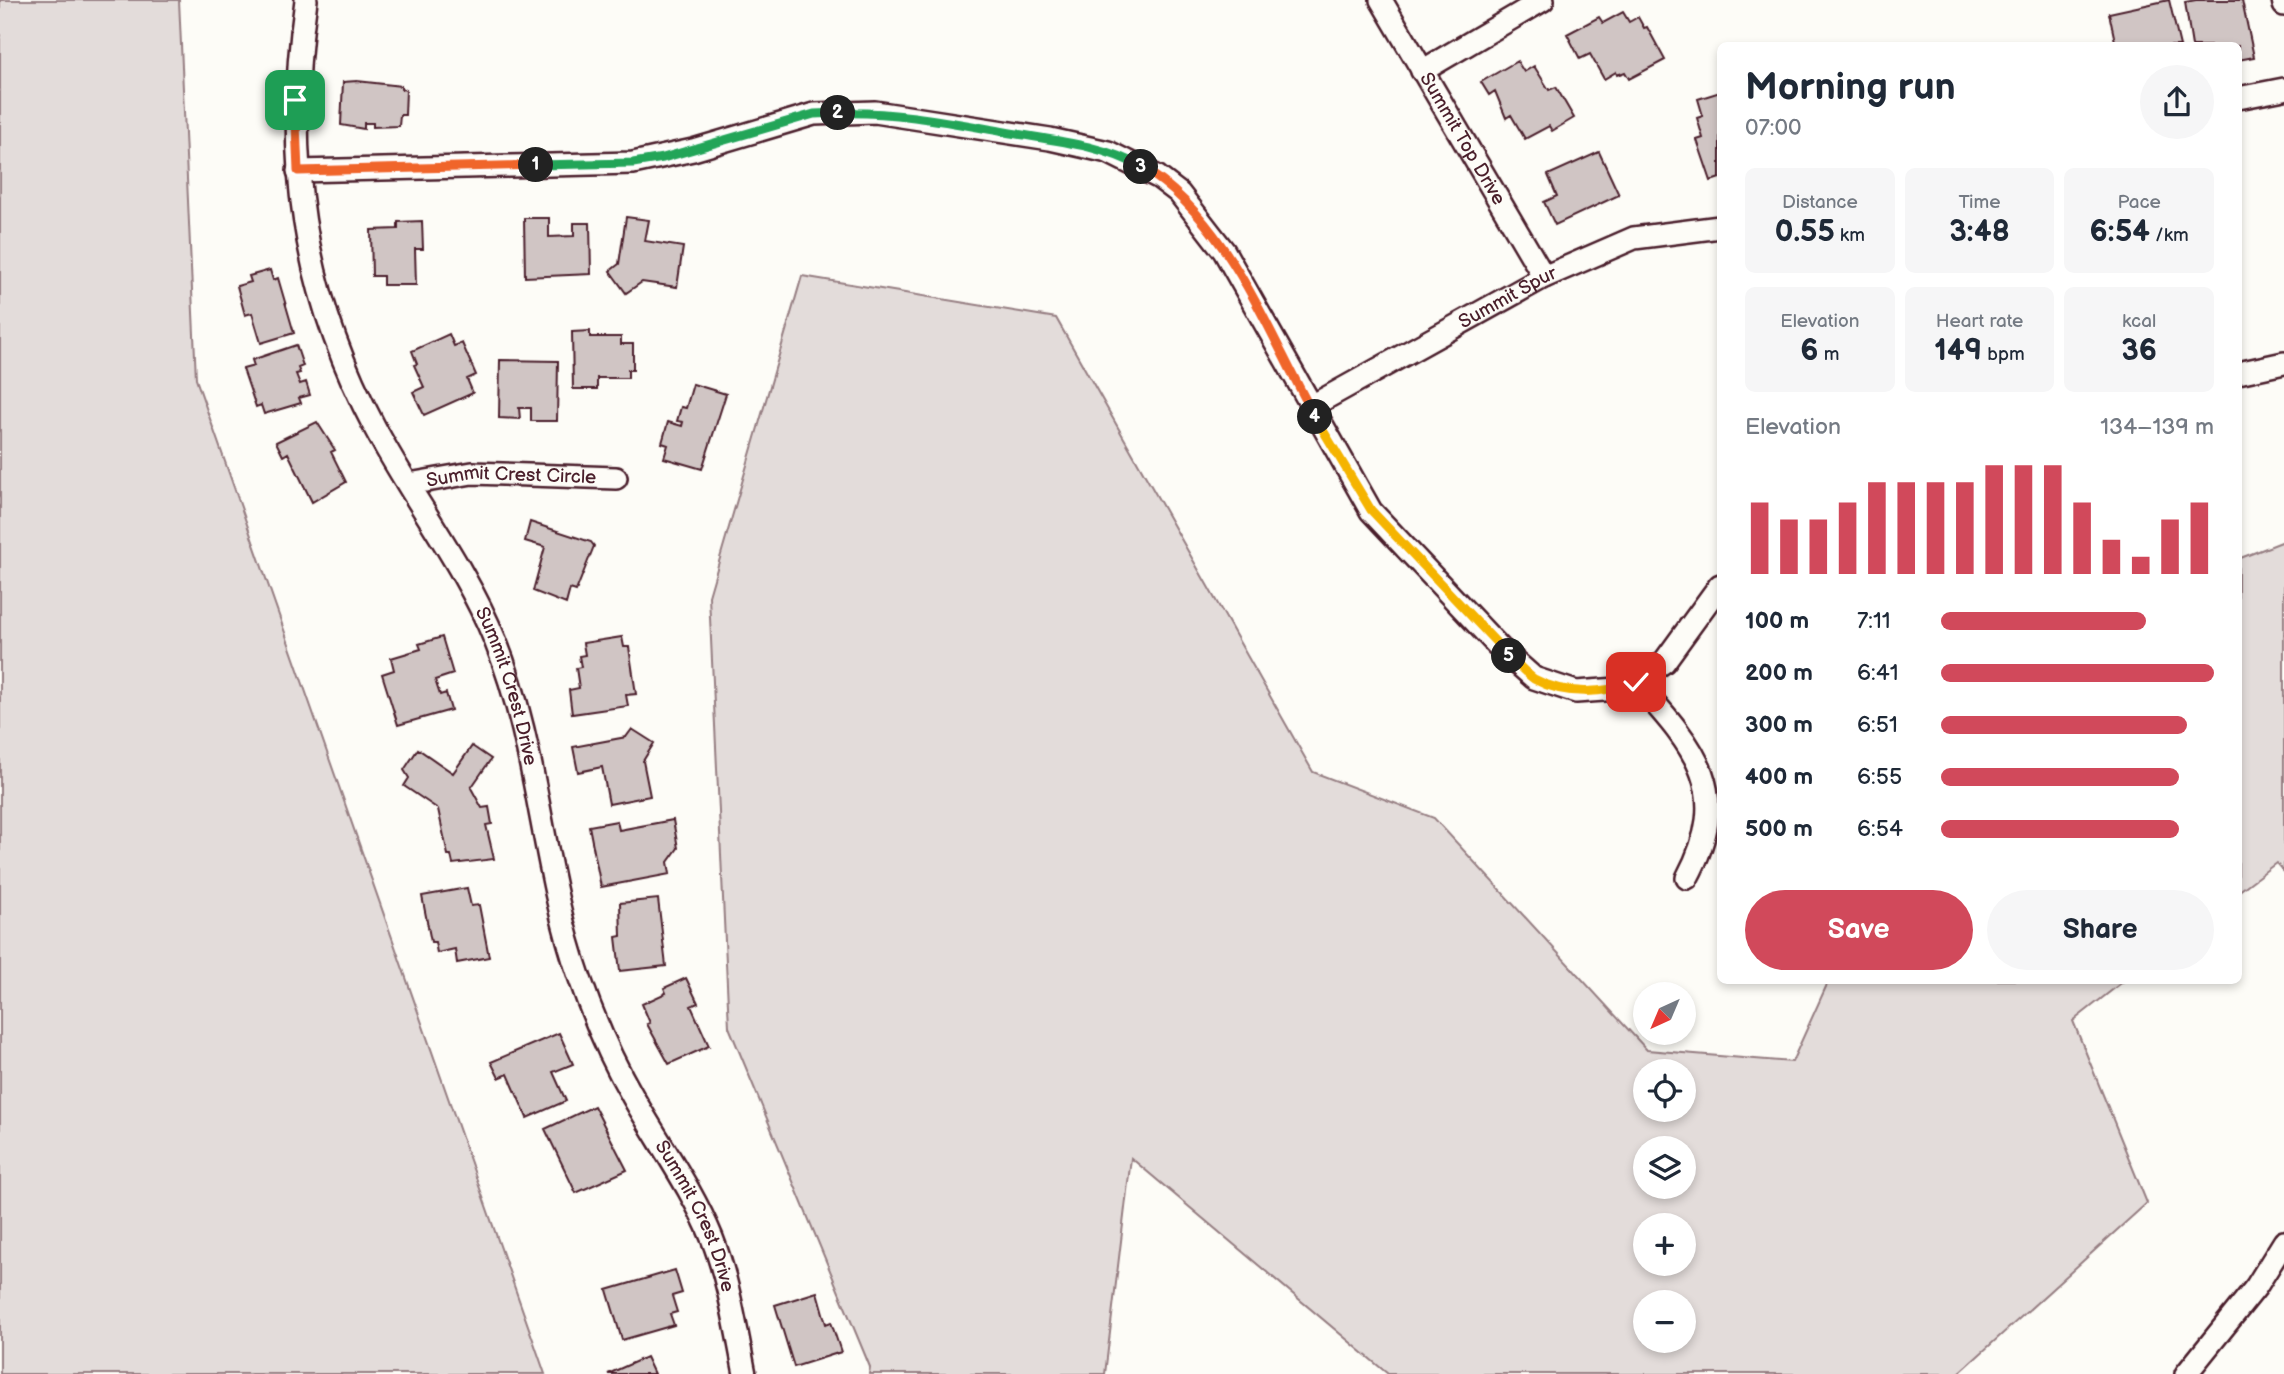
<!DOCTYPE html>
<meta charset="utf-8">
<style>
body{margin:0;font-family:"Balsamiq Sans",sans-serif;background:#f6f6f7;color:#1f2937;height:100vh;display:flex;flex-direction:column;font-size:26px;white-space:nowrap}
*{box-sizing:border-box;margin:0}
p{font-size:23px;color:#747a83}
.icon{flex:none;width:38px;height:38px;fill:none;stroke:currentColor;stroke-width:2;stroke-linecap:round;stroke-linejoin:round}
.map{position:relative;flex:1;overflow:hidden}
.sheet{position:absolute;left:1717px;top:42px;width:525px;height:942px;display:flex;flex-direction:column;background:#fff;border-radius:10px;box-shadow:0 4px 10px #0003}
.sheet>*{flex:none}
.needle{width:46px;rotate:224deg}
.fabs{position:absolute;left:1633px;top:982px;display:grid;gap:14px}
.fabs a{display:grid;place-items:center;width:63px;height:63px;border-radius:50%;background:#fff;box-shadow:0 4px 10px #0003;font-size:35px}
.pin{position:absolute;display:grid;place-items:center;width:60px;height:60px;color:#fff;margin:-30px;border-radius:14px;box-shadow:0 4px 10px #0006}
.km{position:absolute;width:35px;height:35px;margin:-18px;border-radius:50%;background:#222;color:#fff;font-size:19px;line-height:35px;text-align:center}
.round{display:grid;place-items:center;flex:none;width:74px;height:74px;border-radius:37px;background:#f6f6f7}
.headline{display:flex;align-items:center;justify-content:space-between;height:119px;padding:0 28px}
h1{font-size:38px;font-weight:700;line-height:52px}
.figures{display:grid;grid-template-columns:repeat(3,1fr);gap:10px;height:119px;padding:7px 28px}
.figures div{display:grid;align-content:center;border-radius:10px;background:#f6f6f7;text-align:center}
.figures b{font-size:30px;font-weight:700}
.figures small{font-size:19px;font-weight:400}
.figures p{font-size:19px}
.chart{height:196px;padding:14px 28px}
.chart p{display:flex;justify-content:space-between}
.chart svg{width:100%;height:126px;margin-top:7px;stroke:#d1495b;stroke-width:6}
.primary-button{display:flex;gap:14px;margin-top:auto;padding:14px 28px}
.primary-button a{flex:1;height:80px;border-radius:42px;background:#d1495b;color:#fff;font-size:28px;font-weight:700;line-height:80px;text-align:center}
.primary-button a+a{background:#f6f6f7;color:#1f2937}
ul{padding:0 28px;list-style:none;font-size:23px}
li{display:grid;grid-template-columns:112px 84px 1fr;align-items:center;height:52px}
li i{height:18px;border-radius:9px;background:#d1495b}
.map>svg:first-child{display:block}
</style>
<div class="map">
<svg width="2284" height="1374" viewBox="0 0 2284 1374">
<rect width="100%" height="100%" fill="#fdfcf7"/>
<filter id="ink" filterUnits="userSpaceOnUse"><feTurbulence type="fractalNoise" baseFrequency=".0143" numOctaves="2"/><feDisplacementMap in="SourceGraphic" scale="14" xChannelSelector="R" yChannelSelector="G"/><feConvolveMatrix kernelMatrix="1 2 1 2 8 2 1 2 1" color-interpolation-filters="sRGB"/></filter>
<g filter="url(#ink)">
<path fill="#e3dcda" stroke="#967e82" stroke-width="2" fill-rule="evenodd" d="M0,0H179L196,379L545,1374H0Z
M802,276L1056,318L1313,772L1434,818L1647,1050L1792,1062L1829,980H2125L2073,1021L2147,1203L1958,1374H1388L1131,1158L1105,1374H869L870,1367L729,1027L709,596ZM1645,1071H1684V1110H1645ZM1645,1148H1684V1186H1645ZM1645,1225H1684V1264H1645ZM1645,1302H1684V1340H1645Z
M2284,541V872L2276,863L2238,892V559Z"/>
<path fill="#d0c5c4" stroke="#4a1f2b" stroke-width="2" d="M2169,0L2180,46H2116L2109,13Z
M2196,0H2242L2254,57L2238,60V46H2192L2185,2Z
M1623,12L1629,22L1638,17L1644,28L1647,27L1665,60L1629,79L1625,72L1617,75L1616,72L1604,79L1590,54L1580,59L1567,34L1599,17L1603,23Z
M1517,61L1524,72L1534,66L1549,90L1556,87L1574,118L1552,131L1549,126L1525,139L1511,115L1506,118L1495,91L1489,95L1481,82Z
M357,81L401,86V89L406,90L405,115H400L399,126L373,127V123H364V129L341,125L343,82Z
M1720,92V178L1711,181L1697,140L1703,138L1697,118L1703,116L1698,99Z
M1599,152L1619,195L1555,225L1544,202L1557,196L1548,175Z
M626,217L649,220L645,241L683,247L677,287L642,282L626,293L610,271L619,264Z
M524,218H549V237L574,236V223H590L591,274L525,277Z
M422,221L423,249H415L416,285H383V276H372L371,230L398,229V222Z
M270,270L273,280L278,278L294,333L261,343L252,313L245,315L237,286L251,282L249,276Z
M590,331V337H621V344H633V370H628V378H597V389H573L572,332Z
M449,334L454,346L462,343L476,375L467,379L473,393L424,415L413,392L424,387L414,365L417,364L412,351Z
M296,345L303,366L298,368L300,373L296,374L300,384L306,382L310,395L299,398L301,403L264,414L261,405L256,407L243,369L254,366L252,360Z
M500,360L558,361L557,421H531V408H519L520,419L499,418Z
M693,384L726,394L702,469L664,458L668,445L662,443L668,422L682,426L683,422L677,421L681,407L686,408Z
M317,422L335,450L331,452L346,482L312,502L288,453L283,456L276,442Z
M530,522L591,542L594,546L576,591L570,589L566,604L533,591L545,547L525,541Z
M442,637L453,674L435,680L440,695L446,693L451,710L398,725L382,674L394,670L391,658L421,649L419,644Z
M622,637L624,647H629L636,694L626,695L628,706L572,714L569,690L579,688L576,668L581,667L579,656L585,655L583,643Z
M632,729L654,743L643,761L650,796L609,804L602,767L578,772L573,747L626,737Z
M472,746L491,759L471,788L482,808L489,807L492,824L486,825L494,859L453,864L451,855H448L438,809L404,786L409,778L404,770L418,749L453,773Z
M673,820L678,848L668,862L670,874L601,887L589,826L617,821L619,830Z
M467,888L471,906L479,905L489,957L457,963L455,949L437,953L435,942H431L422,896Z
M658,899L666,966L620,971L616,937L621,936L620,903Z
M686,978L698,1003L691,1006L709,1046L669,1064L647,1024L650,1023L642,1004L666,993L664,988Z
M559,1033L573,1064L553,1072L566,1101L527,1118L508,1074L499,1078L491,1062Z
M594,1106L627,1170L576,1193L545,1129Z
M675,1270L682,1293L672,1296L677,1312L670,1314L674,1325L622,1340L607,1290Z
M817,1292L826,1324L831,1322L841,1352L794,1367L775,1305Z
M646,1357L654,1374H608Z"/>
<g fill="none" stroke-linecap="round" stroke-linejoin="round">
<g stroke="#4a1f2b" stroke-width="26">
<g id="street">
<path id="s1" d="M306,0C284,156 301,288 375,428C413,500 464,564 495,640C539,748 541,867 579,976C593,1017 611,1059 633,1097C659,1143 692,1189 712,1238C729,1281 736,1329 745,1374"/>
<path id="s2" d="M1381,0L1544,277"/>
<path d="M2283,0L2284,5"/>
<path d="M1422,71L1543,0"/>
<path d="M2238,98L2284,89"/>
<path d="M298,171L633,163L693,150L814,114L875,112L1050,139L1108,152L1158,177L1179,193L1224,251L1371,511L1500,648L1534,678L1576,692L1618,689L1636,682L1664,662L1720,585"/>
<path d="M2238,373L2284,363"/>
<path id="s3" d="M1310,407L1544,277L1634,238L1720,227"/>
<path id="s4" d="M409,484L472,473L616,478"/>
<path d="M1636,682C1695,748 1734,790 1687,878"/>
<path d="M2186,1374L2256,1287L2284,1242"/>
</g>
</g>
<use href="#street" stroke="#fdfcf7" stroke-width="21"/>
</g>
</g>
<g fill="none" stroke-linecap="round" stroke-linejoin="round" filter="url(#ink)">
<g stroke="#fff" stroke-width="14">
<path id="split-1" d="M295,100L298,171L536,165"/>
</g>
<g stroke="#fff" stroke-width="14">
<path id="split-2" d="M536,165L633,163L663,158L814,114L838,113"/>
</g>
<g stroke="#fff" stroke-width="14">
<path id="split-3" d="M838,113C895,111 949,122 1005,132C1050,140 1101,144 1141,167"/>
</g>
<g stroke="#fff" stroke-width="14">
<path id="split-4" d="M1141,167C1228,218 1268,333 1315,417"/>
</g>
<g stroke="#fff" stroke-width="14">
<path id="split-5" d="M1315,417L1371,510L1509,656"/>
</g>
<g stroke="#fff" stroke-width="14">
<path id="split-6" d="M1509,656C1517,663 1525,673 1534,679C1565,696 1604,694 1636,682"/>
</g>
<use href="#split-1" stroke="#f0652b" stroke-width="9"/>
<use href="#split-2" stroke="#22a559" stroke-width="9"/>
<use href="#split-3" stroke="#22a559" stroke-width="9"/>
<use href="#split-4" stroke="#f0652b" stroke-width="9"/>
<use href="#split-5" stroke="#f5b400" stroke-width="9"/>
<use href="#split-6" stroke="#f5b400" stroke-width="9"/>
</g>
<g text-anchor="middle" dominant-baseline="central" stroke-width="5" stroke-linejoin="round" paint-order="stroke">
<g font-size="19" fill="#4a1f2b" stroke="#fdfcf7">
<text stroke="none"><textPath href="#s2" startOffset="161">Summit Top Drive</textPath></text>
<text stroke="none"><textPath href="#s3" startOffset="226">Summit Spur</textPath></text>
<text stroke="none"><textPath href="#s4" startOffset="103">Summit Crest Circle</textPath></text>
<text stroke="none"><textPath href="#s1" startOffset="733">Summit Crest Drive</textPath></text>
<text stroke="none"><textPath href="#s1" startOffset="1300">Summit Crest Drive</textPath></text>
</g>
</g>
</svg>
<div class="fabs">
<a><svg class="needle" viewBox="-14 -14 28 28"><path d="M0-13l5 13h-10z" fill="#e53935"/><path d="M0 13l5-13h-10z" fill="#747a83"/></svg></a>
<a><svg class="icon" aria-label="locate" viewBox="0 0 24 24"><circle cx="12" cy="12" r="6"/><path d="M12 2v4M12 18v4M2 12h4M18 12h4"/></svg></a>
<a><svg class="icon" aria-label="layers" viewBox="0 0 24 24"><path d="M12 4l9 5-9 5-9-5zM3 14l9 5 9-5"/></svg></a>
<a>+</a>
<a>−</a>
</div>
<div class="pin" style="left:295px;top:100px;background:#1e9e55"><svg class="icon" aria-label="arrive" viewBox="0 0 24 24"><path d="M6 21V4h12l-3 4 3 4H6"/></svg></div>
<div class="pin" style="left:1636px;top:682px;background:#d93025"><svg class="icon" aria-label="check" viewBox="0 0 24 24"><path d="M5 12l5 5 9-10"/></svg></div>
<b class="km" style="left:536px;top:165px">1</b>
<b class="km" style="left:838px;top:113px">2</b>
<b class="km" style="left:1141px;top:167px">3</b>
<b class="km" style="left:1315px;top:417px">4</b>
<b class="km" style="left:1509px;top:656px">5</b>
<section class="sheet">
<div class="headline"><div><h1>Morning run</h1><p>07:00</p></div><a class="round"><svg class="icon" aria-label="share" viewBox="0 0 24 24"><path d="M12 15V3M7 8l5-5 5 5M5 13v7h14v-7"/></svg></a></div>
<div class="figures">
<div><p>Distance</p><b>0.55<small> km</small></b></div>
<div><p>Time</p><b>3:48</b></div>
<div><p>Pace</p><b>6:54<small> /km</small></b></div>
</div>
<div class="figures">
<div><p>Elevation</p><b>6<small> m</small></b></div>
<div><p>Heart rate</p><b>149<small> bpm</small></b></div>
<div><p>kcal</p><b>36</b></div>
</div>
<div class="chart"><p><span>Elevation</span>134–139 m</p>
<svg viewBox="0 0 160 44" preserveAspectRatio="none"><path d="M5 44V19M15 44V25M25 44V25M35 44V19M45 44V12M55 44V12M65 44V12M75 44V12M85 44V6M95 44V6M105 44V6M115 44V19M125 44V32M135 44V38M145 44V25M155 44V19"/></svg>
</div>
<ul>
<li><b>100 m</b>7:11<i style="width:75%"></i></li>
<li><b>200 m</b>6:41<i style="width:100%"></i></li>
<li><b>300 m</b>6:51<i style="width:90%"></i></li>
<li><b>400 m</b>6:55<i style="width:87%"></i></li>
<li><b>500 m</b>6:54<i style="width:87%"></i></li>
</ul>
<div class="primary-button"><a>Save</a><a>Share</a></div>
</section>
</div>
